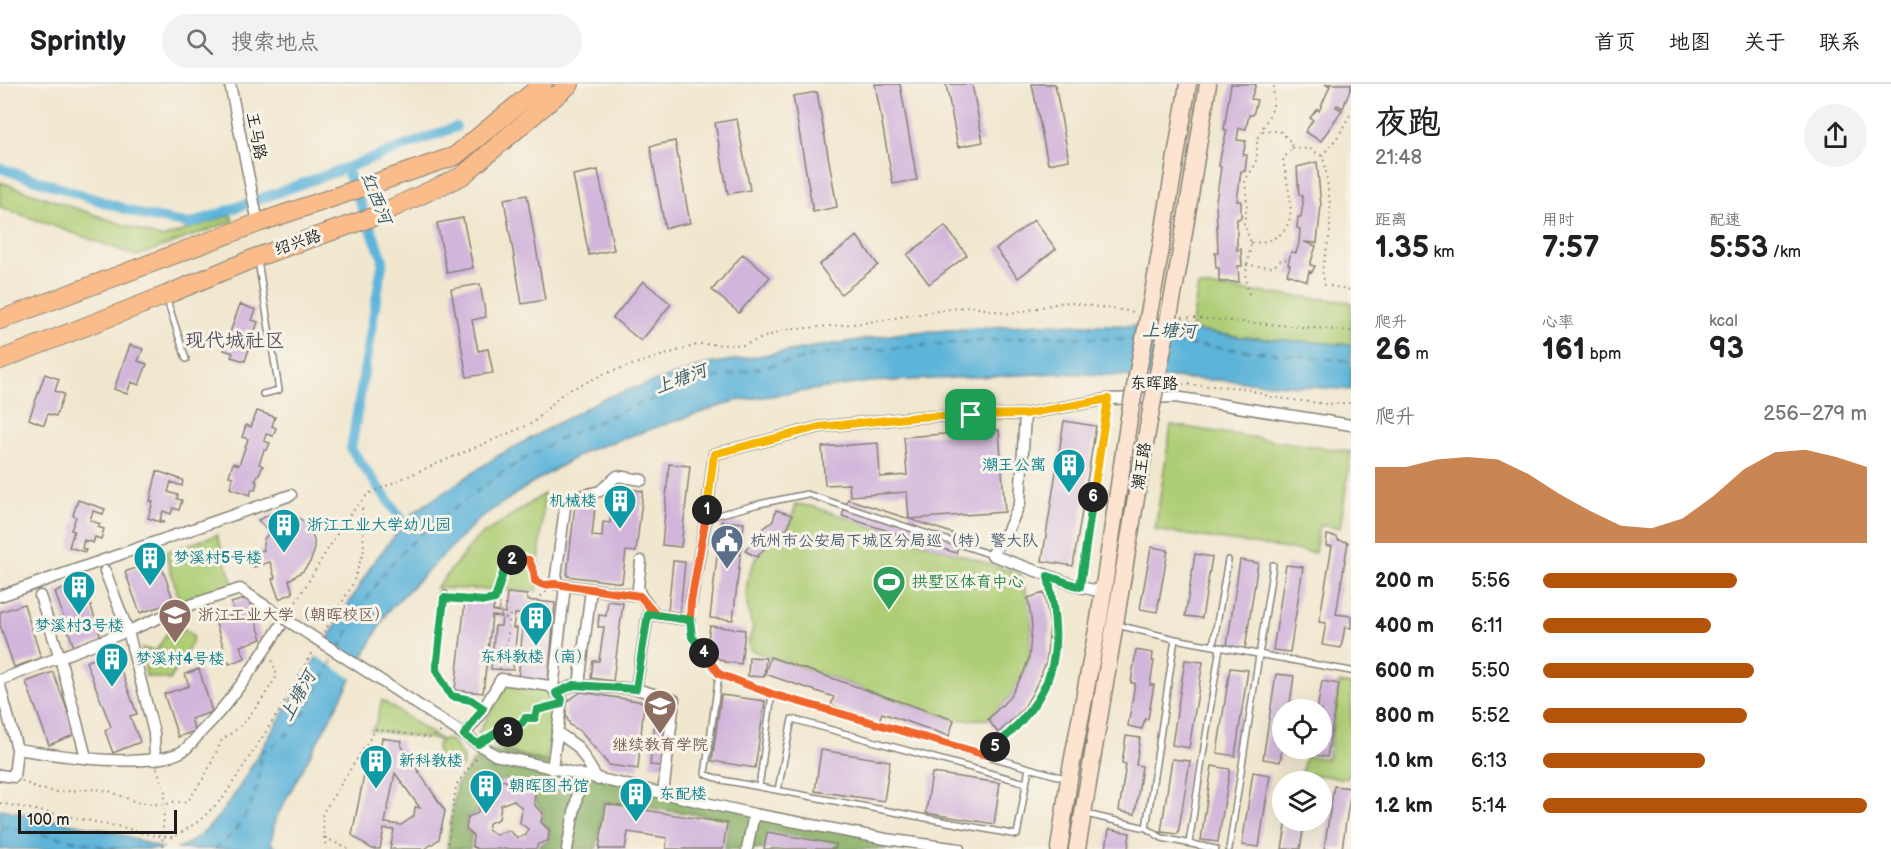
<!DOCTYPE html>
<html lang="zh">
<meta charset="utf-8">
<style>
body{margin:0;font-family:"Balsamiq Sans","LXGW WenKai TC",sans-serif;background:#f2f2f2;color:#202124;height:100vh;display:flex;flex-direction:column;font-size:22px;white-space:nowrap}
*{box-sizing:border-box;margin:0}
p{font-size:20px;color:#757577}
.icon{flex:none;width:33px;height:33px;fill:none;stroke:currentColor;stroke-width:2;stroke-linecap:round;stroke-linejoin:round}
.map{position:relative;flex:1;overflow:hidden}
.details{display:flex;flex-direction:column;background:#fff;width:540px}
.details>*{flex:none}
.fabs{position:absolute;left:1272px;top:615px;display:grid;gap:12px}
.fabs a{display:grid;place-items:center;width:60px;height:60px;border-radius:50%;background:#fff;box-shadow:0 6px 24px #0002;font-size:30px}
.scale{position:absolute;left:18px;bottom:15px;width:159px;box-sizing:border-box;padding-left:6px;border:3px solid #1c1c1c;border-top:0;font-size:16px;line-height:21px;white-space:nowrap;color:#1c1c1c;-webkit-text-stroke:4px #f7f3e8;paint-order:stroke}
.pin{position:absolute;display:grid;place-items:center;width:51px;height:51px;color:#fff;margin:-26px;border-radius:12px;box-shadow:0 3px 9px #0006}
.km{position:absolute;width:30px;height:30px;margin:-15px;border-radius:50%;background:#222;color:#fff;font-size:16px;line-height:30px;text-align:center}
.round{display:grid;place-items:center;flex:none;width:63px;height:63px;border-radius:32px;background:#f2f2f2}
.head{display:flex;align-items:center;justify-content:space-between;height:102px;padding:0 24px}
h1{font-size:33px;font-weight:700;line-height:45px}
.stats{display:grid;grid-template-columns:repeat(3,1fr);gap:9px;height:102px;padding:6px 24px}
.stats div{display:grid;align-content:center}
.stats b{font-size:30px;font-weight:700}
.stats small{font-size:16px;font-weight:400}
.stats p{font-size:16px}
.chart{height:168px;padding:12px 24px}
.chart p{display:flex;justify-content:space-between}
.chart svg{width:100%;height:108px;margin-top:6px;fill:#b45309;opacity:.7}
ul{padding:0 24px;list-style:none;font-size:20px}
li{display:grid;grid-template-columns:96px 72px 1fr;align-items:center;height:45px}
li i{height:15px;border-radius:8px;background:#b45309}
header{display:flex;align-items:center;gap:36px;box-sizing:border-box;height:84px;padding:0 30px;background:#fff;border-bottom:2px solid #e0e0e0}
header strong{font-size:28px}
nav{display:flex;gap:33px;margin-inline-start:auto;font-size:21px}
.search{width:420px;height:54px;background:#f2f2f2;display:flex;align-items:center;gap:15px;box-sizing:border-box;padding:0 21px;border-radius:33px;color:#757577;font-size:22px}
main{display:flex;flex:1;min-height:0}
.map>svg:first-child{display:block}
</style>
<header>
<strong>Sprintly</strong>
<div class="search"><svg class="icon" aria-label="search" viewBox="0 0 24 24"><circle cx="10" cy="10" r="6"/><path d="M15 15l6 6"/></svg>搜索地点</div>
<nav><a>首页</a><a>地图</a><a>关于</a><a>联系</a></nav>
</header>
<main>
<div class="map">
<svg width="1351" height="765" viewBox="0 0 1351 765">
<rect width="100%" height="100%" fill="#f7f3e8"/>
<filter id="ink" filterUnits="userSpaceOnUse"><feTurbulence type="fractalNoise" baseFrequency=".0167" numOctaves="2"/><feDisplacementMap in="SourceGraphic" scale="12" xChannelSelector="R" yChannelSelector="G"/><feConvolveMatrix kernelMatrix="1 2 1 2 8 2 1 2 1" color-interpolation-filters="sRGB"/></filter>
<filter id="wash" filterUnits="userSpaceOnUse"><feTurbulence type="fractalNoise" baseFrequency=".008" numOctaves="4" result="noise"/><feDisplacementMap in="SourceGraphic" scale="24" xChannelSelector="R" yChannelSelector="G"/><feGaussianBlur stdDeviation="1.35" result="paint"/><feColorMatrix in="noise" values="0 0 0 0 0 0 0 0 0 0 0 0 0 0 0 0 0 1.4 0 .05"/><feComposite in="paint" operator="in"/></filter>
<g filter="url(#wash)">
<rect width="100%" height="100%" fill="#f1e7cf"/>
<path fill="#aecd74" stroke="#657448" stroke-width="1.5" d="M0,98L162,154L231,131L233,137L137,172L0,123Z
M1198,202L1351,218V261L1241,253L1191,246Z
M1171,341L1351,368L1340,444L1319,441L1315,469L1155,446Z
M544,410L537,507L436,504L477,454Z
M796,420L814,423L1020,490L1031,524L1032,541L1029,574L1024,588L1010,613L988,635L954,636L750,566L748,560L753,543C742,516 744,486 764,464C771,457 784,450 788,442C792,435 794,427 796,420Z
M217,451L234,504L181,521L165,468Z
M171,543H181L193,551L192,559L170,596L146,592L142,564L156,567Z
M1339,599L1351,601V670L1347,695L1302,689L1305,672L1328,675Z
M506,602L548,607L555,621L546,678L501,665L478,649Z
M382,616L441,656H451L464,675L462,683L457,686L449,685L437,668V661L441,656L371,646L376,639Z"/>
<path fill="#8ab066" stroke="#536641" stroke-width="1.5" d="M484,664L886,755L885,765H725L729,735L604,718L596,765H539V762L549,757L550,745L542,738L544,728C535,720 534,717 536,705L527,698L516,702L505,695L494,700L491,710L484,712V717L478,719L476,729L467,733L465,745L471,751L470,765H447L456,701Z"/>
<path fill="#5db4d9" stroke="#3c687a" stroke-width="1.5" d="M1040,240L1159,242L1241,253L1351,261V306L1235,297L1061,289L869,298L735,317L586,367L537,396L481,433L388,527L275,736L271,759L276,765H176C204,755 218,733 235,710L373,479L413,429L498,372L602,315L708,280L903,249Z
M0,725L114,748L164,765H0Z"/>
<path fill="#f1e7cf" d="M324,555L363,580L354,596L314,571Z"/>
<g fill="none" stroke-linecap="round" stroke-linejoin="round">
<path stroke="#5db4d9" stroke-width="10" d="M0,84L146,132L190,140L346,84L383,175L351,365L412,450
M346,84L456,43"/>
<path stroke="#365968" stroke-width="1.5" stroke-dasharray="8 6" stroke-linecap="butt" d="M1173,259L1351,277
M339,565L365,518L383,490L399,471L424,447L504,387L559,355L633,322L710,295L828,269L1046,252L1135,256
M0,742L118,765
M214,765C246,744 262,706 260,668C299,653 317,606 335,571"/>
</g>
<g id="blocks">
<path fill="#d2b5db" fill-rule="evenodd" d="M875,0H900L917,96L893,100Z
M946,0H972L983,58L958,63Z
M1032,0H1055L1069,76L1048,80Z
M1231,0H1256L1251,15L1257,16L1253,31H1249L1246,45L1239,44L1237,56L1246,57L1243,71H1247L1245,87H1241L1237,117H1241V134L1237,135V166L1241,165L1242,182H1238L1239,198H1219V184H1216L1215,169H1218L1216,117L1221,83L1219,82L1221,70L1227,46L1224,45Z
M1325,0H1351V3L1343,24L1337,21L1336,23L1342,26L1321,57L1305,48L1313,36L1310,34L1317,25L1319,27L1330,2Z
M817,8L837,123L813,128L793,12Z
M737,35L750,106L728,110L715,39Z
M675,57L690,139L665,144L650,62Z
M1317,78L1321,122L1317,159L1304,158L1316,162L1310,181L1315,182L1312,188L1309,187L1307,197L1287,190L1290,181L1288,180L1291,168L1296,169L1299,159L1300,145L1297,144L1298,133H1301L1303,119L1302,111H1299L1297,83Z
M598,86L614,166L589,171L573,91Z
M527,111L545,216L522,220L504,115Z
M463,134L473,184L447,189L437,139Z
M1034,136L1056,165L1018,194L996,165Z
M945,142L967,171L929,200L907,171Z
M857,152L878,181L841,210L819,181Z
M743,170L770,193L739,229L712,206Z
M643,197L671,220L641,257L613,234Z
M480,200L486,233L472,236L478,267L488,265L493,289L467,293L451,205Z
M240,220L256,226L252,236L258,238L245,277L231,273L233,269L224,266Z
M130,261L143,265L138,277L147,280L139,301L131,298L127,310L114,305Z
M45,290L59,295L55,307L64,310L56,332L48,330L44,341L29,335Z
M257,327L275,333L272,342L276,344L273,352L266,350L264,357L270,359L267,366H264L259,380L263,382L255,397L257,398L255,406L252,405L250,411L230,404L233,393L229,392L233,379L239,381L248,355L242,353L246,341L251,343Z
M1064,337L1096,342L1073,482L1042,477Z
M999,346L1005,428L909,435L907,408L850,412L849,400L825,401L822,363L878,359L880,393L907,391L904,353Z
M669,380L690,382L681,463L662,461Z
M157,387L183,396L182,402L171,398L168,408L178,411L177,415L182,416L179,426L173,424L171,430L163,427L160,436L164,437L163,439L148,434L153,418L150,417Z
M614,403L643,407L636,468L626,467L622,499L567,492L575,420L595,423L592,452L602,453L603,438L610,439Z
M848,415L961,452L956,469L842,432Z
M78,416L105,425L103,430L93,427L90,436L100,440L98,443L104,445L101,455L95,453L93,459L84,456L82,464L86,466L85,468L69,463L74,447L71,446L76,433L73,431Z
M776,426L792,431L788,444L771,457L757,473L745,467L760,447L773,437Z
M273,429H284L294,431L303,437L310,446L314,456V468L310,478L303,487L289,496L293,509L279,515L272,495L275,494L270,478L254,483L248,472L264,466L263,461L264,455L269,449L258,436Z
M721,437L744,439L733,536L710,534Z
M1327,451L1337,453L1338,456L1348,458L1336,530L1351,532V544L1345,543L1341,564L1322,561L1326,539L1319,538L1332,462H1326Z
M1151,463L1168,466L1157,528L1140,525Z
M1195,470L1212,473L1202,534L1185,532Z
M159,475L174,518L140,529L125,488Z
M1240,476L1258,479L1245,565L1227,562Z
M673,477L685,478L680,528L668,527Z
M1286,481L1303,483L1290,568L1273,566Z
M83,498L102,556L75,566L55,508Z
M507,509L527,511V516L555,519L548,598L518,596L524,530H515L513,544H517L513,586L491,585L495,542H501L502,533L492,532L483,609L455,606L465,517L494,520L493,527L505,529Z
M1044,509L1050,540L1046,579L1032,610L1023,625L998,649L988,635L1010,613L1024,588L1029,574L1032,541L1028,514Z
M248,514L262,555L240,562L245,574L229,580L215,537L235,530L231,519Z
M608,517L623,519L613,597L591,594L593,577H599L604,543H598L599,531L606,532Z
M24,520L41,574L14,583L0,541V528Z
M710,542L745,546L741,580L725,578L716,573L710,565L708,555Z
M1136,566L1153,569L1152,577H1154L1150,601H1154L1148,635H1145L1142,645L1128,642L1135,599H1131Z
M114,567L137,630L130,632L140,658L113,669L105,647L111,643L86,578Z
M749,573L766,574L764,593L748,592Z
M770,573L954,636L949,652L882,629L879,637L831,621L834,613L765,590Z
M1185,576L1203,578L1189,664L1172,661Z
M1230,584L1248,586L1235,672L1217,669Z
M199,585L212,628L191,635L195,647L178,653L164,610L189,602L185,590Z
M53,588L76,650L49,661L26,598Z
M1276,590L1294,592L1289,626H1282V665L1280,678L1263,675Z
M1322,597L1339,600L1327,673L1310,670L1311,664H1322V626H1317Z
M581,608L644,618L638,685L609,681L580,647L570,641L565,629L566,622L569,616Z
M721,611L765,617L755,684L712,677Z
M657,621L670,622L663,682L650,681Z
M1126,652L1140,654L1136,681L1142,682L1135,730L1119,727L1126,680L1122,679Z
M382,654L402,657L401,661L445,727L439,755L425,765H390L394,746L384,745L380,765H372L352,751L365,686L376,687ZM395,689L420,724L415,723L414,732L401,741L385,739Z
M821,666L890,677L884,717L815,707Z
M1172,675L1190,677L1178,750L1161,748Z
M1212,682L1230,685L1218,758L1201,756Z
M1253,688L1270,691L1259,763L1242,761Z
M932,689L1000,699L994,740L926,729Z
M504,696L513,703L517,704L527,700L536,705L534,718L536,723L543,729L541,738L549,746L548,757L538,760L536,765H477L472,762L473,751L466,745L468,733L478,729L479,719L485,717V713L493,710L494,700ZM513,716L522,724L520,739L528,745L526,751L518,754L508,746L496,751L488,746L489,739L499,735L501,721Z
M1334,702L1351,704L1342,765H1324Z
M606,720L727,739L723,765H666L667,754L628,748L625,765H599Z
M1287,736H1305L1300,765H1282Z
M1109,745L1130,749L1128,765H1106Z
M767,748L836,760L835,765H764Z"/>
</g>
</g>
<g filter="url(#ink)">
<use href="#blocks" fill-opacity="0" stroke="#868276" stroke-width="1.5"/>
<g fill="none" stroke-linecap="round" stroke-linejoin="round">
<g stroke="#868276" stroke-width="8">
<path id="service" d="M258,177L279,306L263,310
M166,213L186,275
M706,434L759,420L807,410L992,471
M1080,503L1108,315
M445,510L436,586L451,612L471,616L483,624
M691,518L690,536L692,553L719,590L772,610L1068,695
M1117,541L1175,555L1351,587
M1213,562L1228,476
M719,590L705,690L722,696L1017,751L1029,684
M986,671C1053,611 1066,581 1048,492
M759,703L772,610
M778,706L792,635L1026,699
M1086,730L1146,744L1162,754L1216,765
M1146,744L1175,555
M1189,759L1220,563
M1229,765L1273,481"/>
</g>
<g stroke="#868276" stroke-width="13">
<path id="minor" d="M230,0L258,139
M1025,330L1020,419L1008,446L992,471L1080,503L1094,506L1103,505
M642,396L617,392L600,407L566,416L555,500L641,512L656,531
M0,512L291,411
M40,512L60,574L86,673
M641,512L638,503L641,477
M691,518L706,434L714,370L819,343L917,333L1025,330L1108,315L1175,313L1351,341
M377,594L495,671L754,730L886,755L959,765
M0,596L128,547L105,487
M579,601L591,505
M0,602L17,665
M553,605L565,502
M636,605L674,616L663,710
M556,609L574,601L636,605L648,530L690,536
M557,648L578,663L598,696
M464,651L479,633L501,595L550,602L562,615L552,685
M0,691L14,693L17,665C56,671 146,686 181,668C188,665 195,655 200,649C234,615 259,575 285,535L240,505L187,522L128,547L154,649L155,676
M567,765L581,692
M747,765L754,730"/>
</g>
<g stroke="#868276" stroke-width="19">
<path id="secondary" d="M1178,185L1208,0
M1157,187L1188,0
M1059,765L1069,695L1099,535L1129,334
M1077,765L1149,337"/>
</g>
<g stroke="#868276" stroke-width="20">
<path id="primary" d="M0,236L258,139L455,72L543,0
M0,276L166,211L257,173L373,133L462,92L570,0"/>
</g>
<path stroke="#868276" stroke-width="2" stroke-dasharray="1.5 4.5" stroke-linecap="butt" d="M1292,64L1310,65L1322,72L1325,80L1330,120V149L1322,186L1325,201L1351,206
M1322,72L1339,51L1351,29
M1251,159C1307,156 1289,114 1283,75L1292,64L1291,58L1280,47H1261
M1246,181L1273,183L1282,175L1288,176
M1249,210L1245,194L1251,159L1244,139L1247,120L1245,96L1254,83L1257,73V55L1273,24L1274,0
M1182,233L1351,247
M1178,303L1180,300L1244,304L1271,313L1326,320L1351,319
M453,515L485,517L495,515L505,483L515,474L529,476L534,487L535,497L547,501
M495,515L500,520L499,529L508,536
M539,518L540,513L548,506
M493,523L506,524
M290,528L346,435L368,410L408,392L533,339L563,309L606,289L700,260L744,261L784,246L864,239L969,222L1011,230L1064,218L1135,228
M324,548L352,502L364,466L362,420
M500,585V580L507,559L510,529
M488,655L498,648L507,650L513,641L522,639L525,634H535L537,626L551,622
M157,684L165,708L162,765
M22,697L39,705L58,708L94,705L109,707L136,718L164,721L176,717L182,719L188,717L205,692L222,656L242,641L261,617L277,592L271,572
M0,719L126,744L149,751L171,753L179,750L199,737L223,714L278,629L313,566
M324,753L327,765
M348,765L324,753L322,730L376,645L430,654L441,648
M447,765L456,701L479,671"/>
<use href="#service" stroke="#fff" stroke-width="5"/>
<use href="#minor" stroke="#fff" stroke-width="10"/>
<use href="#secondary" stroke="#fde4d0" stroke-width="16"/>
<use href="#primary" stroke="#f9bc8a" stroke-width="18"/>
<g stroke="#868276" stroke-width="13" stroke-linecap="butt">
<path id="minor-bridge" d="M285,535L377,594"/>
</g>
<g stroke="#868276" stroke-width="19" stroke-linecap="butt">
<path id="secondary-bridge" d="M1129,334L1157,187
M1149,337L1178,185"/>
</g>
<use href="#minor-bridge" stroke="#fff" stroke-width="10"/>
<use href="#secondary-bridge" stroke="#fde4d0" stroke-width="16"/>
</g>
</g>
<g fill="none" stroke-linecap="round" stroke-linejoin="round" filter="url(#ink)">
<g stroke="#fff" stroke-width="12">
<path id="split-1" d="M707,426L714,370L819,343L917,333L971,331"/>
</g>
<g stroke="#fff" stroke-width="12">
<path id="split-2" d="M512,476L514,474L529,476L534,488L535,497L544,501L555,500L640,512L656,531L690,536L691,518L707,426"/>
</g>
<g stroke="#fff" stroke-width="12">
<path id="split-3" d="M508,648L507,650L498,648L478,660L464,651L483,624L471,616L451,612L436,586L444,514L485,517L495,515L505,483L512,476"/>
</g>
<g stroke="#fff" stroke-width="12">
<path id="split-4" d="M508,648L513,641L522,639L525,634H535L537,626L561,620L562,615L556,609L574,601L636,605L648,530L690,536L692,553L704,569"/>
</g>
<g stroke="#fff" stroke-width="12">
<path id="split-5" d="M704,569L719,590L772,610L986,671L995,663"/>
</g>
<g stroke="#fff" stroke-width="12">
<path id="split-6" d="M995,663C1057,607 1064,572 1048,492L1080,503L1093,413"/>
</g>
<g stroke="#fff" stroke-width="12">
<path id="split-7" d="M971,331L1025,330L1108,315L1093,413"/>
</g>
<use href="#split-1" stroke="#f5b400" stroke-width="8"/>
<use href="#split-2" stroke="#f0652b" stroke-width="8"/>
<use href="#split-3" stroke="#22a559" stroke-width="8"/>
<use href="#split-4" stroke="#22a559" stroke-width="8"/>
<use href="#split-5" stroke="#f0652b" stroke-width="8"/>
<use href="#split-6" stroke="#22a559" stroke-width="8"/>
<use href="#split-7" stroke="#f5b400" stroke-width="8"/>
</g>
<defs>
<g id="building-pin" transform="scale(1.725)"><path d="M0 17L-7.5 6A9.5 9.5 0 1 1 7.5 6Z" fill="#0f9aa8" stroke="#f7f3e8"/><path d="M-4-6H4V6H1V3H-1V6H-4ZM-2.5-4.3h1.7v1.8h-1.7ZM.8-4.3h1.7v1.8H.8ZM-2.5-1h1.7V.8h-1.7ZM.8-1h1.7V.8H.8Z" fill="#fff"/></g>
<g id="civic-pin" transform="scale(1.725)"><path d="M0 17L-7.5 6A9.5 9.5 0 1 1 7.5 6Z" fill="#5c6f8a" stroke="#f7f3e8"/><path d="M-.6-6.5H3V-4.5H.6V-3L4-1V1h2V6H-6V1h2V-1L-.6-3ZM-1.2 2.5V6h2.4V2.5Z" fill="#fff"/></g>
<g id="stadium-pin" transform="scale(1.725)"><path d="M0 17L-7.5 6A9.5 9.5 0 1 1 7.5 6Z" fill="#2e9e5b" stroke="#f7f3e8"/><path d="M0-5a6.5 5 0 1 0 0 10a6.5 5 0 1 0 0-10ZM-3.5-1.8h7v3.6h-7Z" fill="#fff"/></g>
<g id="university-pin" transform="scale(1.725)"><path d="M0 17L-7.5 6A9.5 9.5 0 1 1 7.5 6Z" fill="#8d6e63" stroke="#f7f3e8"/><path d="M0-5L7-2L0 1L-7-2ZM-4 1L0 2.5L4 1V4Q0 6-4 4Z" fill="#fff"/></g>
</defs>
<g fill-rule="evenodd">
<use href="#building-pin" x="1069" y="381"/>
<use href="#building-pin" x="620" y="417"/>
<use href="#building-pin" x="284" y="441"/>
<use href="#civic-pin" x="727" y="457"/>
<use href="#building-pin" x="150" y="474"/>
<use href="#stadium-pin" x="889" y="498"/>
<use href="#building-pin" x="79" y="503"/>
<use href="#university-pin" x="175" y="531"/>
<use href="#building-pin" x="536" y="534"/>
<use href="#building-pin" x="112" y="575"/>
<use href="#university-pin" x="660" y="622"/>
<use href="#building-pin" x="376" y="677"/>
<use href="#building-pin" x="486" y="702"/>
<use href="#building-pin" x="636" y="710"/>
</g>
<g text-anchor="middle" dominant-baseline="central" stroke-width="6" stroke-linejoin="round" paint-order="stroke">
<g font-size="16" fill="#1c1c1c" stroke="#f7f3e8">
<text transform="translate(256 52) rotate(79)">王马路</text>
<text transform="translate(298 159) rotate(-19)">绍兴路</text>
<text transform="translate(1154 300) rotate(1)">东晖路</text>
<text transform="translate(1142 382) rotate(-81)">潮王路</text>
</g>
<g font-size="16" fill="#0d838f" stroke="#f7f3e8" text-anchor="start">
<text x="1046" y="381" text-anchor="end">潮王公寓</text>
<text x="597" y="417" text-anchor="end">机械楼</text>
<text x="307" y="441">浙江工业大学幼儿园</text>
<text x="173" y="474">梦溪村5号楼</text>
<text x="79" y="542" text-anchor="middle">梦溪村3号楼</text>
<text x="536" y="573" text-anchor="middle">东科教楼（南）</text>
<text x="135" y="575">梦溪村4号楼</text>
<text x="399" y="677">新科教楼</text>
<text x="509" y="702">朝晖图书馆</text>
<text x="659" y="710">东配楼</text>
</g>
<g font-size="16" fill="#4e5e75" stroke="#f7f3e8" text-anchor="start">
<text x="750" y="457">杭州市公安局下城区分局巡（特）警大队</text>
</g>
<g font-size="16" fill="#27864d" stroke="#f7f3e8" text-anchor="start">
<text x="912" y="498">拱墅区体育中心</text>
</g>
<g font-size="16" fill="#785e54" stroke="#f7f3e8" text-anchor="start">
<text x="198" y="531">浙江工业大学（朝晖校区）</text>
<text x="660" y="661" text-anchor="middle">继续教育学院</text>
</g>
<g font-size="18" font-style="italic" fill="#365968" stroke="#f7f3e8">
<text transform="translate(376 114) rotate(68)">红西河</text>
<text transform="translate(1169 247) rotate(1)">上塘河</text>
<text transform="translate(681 295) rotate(-20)">上塘河</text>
<text transform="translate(298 612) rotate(-61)">上塘河</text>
</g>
<g font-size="20" fill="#5c525f" stroke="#f7f3e8">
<text x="235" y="257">现代城社区</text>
</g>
</g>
</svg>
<div class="fabs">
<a><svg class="icon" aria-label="locate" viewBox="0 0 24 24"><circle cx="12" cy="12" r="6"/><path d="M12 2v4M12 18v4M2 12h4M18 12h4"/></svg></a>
<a><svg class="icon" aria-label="layers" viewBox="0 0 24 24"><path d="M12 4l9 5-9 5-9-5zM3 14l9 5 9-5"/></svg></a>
</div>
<div class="scale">100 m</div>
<div class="pin" style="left:971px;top:331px;background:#1e9e55"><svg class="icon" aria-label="arrive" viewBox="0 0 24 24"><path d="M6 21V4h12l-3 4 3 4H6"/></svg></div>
<b class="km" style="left:707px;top:426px">1</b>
<b class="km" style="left:512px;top:476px">2</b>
<b class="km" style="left:508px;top:648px">3</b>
<b class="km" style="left:704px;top:569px">4</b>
<b class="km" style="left:995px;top:663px">5</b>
<b class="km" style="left:1093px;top:413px">6</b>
</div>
<section class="details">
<div class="head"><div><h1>夜跑</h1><p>21:48</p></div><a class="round"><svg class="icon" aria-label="share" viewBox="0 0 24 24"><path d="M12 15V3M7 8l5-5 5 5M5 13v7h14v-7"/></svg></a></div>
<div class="stats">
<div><p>距离</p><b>1.35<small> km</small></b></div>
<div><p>用时</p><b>7:57</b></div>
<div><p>配速</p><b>5:53<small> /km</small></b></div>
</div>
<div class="stats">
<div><p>爬升</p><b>26<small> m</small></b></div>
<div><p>心率</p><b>161<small> bpm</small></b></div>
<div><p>kcal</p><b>93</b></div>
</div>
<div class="chart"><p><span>爬升</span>256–279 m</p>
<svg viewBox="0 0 160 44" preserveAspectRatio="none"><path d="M0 44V13L10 13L20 10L30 9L40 10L50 16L60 24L70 31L80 37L90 38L100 34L110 25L120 14L130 7L140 6L150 9L160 13V44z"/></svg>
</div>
<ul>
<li><b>200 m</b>5:56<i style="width:60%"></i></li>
<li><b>400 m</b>6:11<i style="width:52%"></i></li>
<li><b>600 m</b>5:50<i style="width:65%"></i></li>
<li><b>800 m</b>5:52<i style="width:63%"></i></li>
<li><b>1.0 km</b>6:13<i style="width:50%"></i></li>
<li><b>1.2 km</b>5:14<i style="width:100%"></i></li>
</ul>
</section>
</main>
